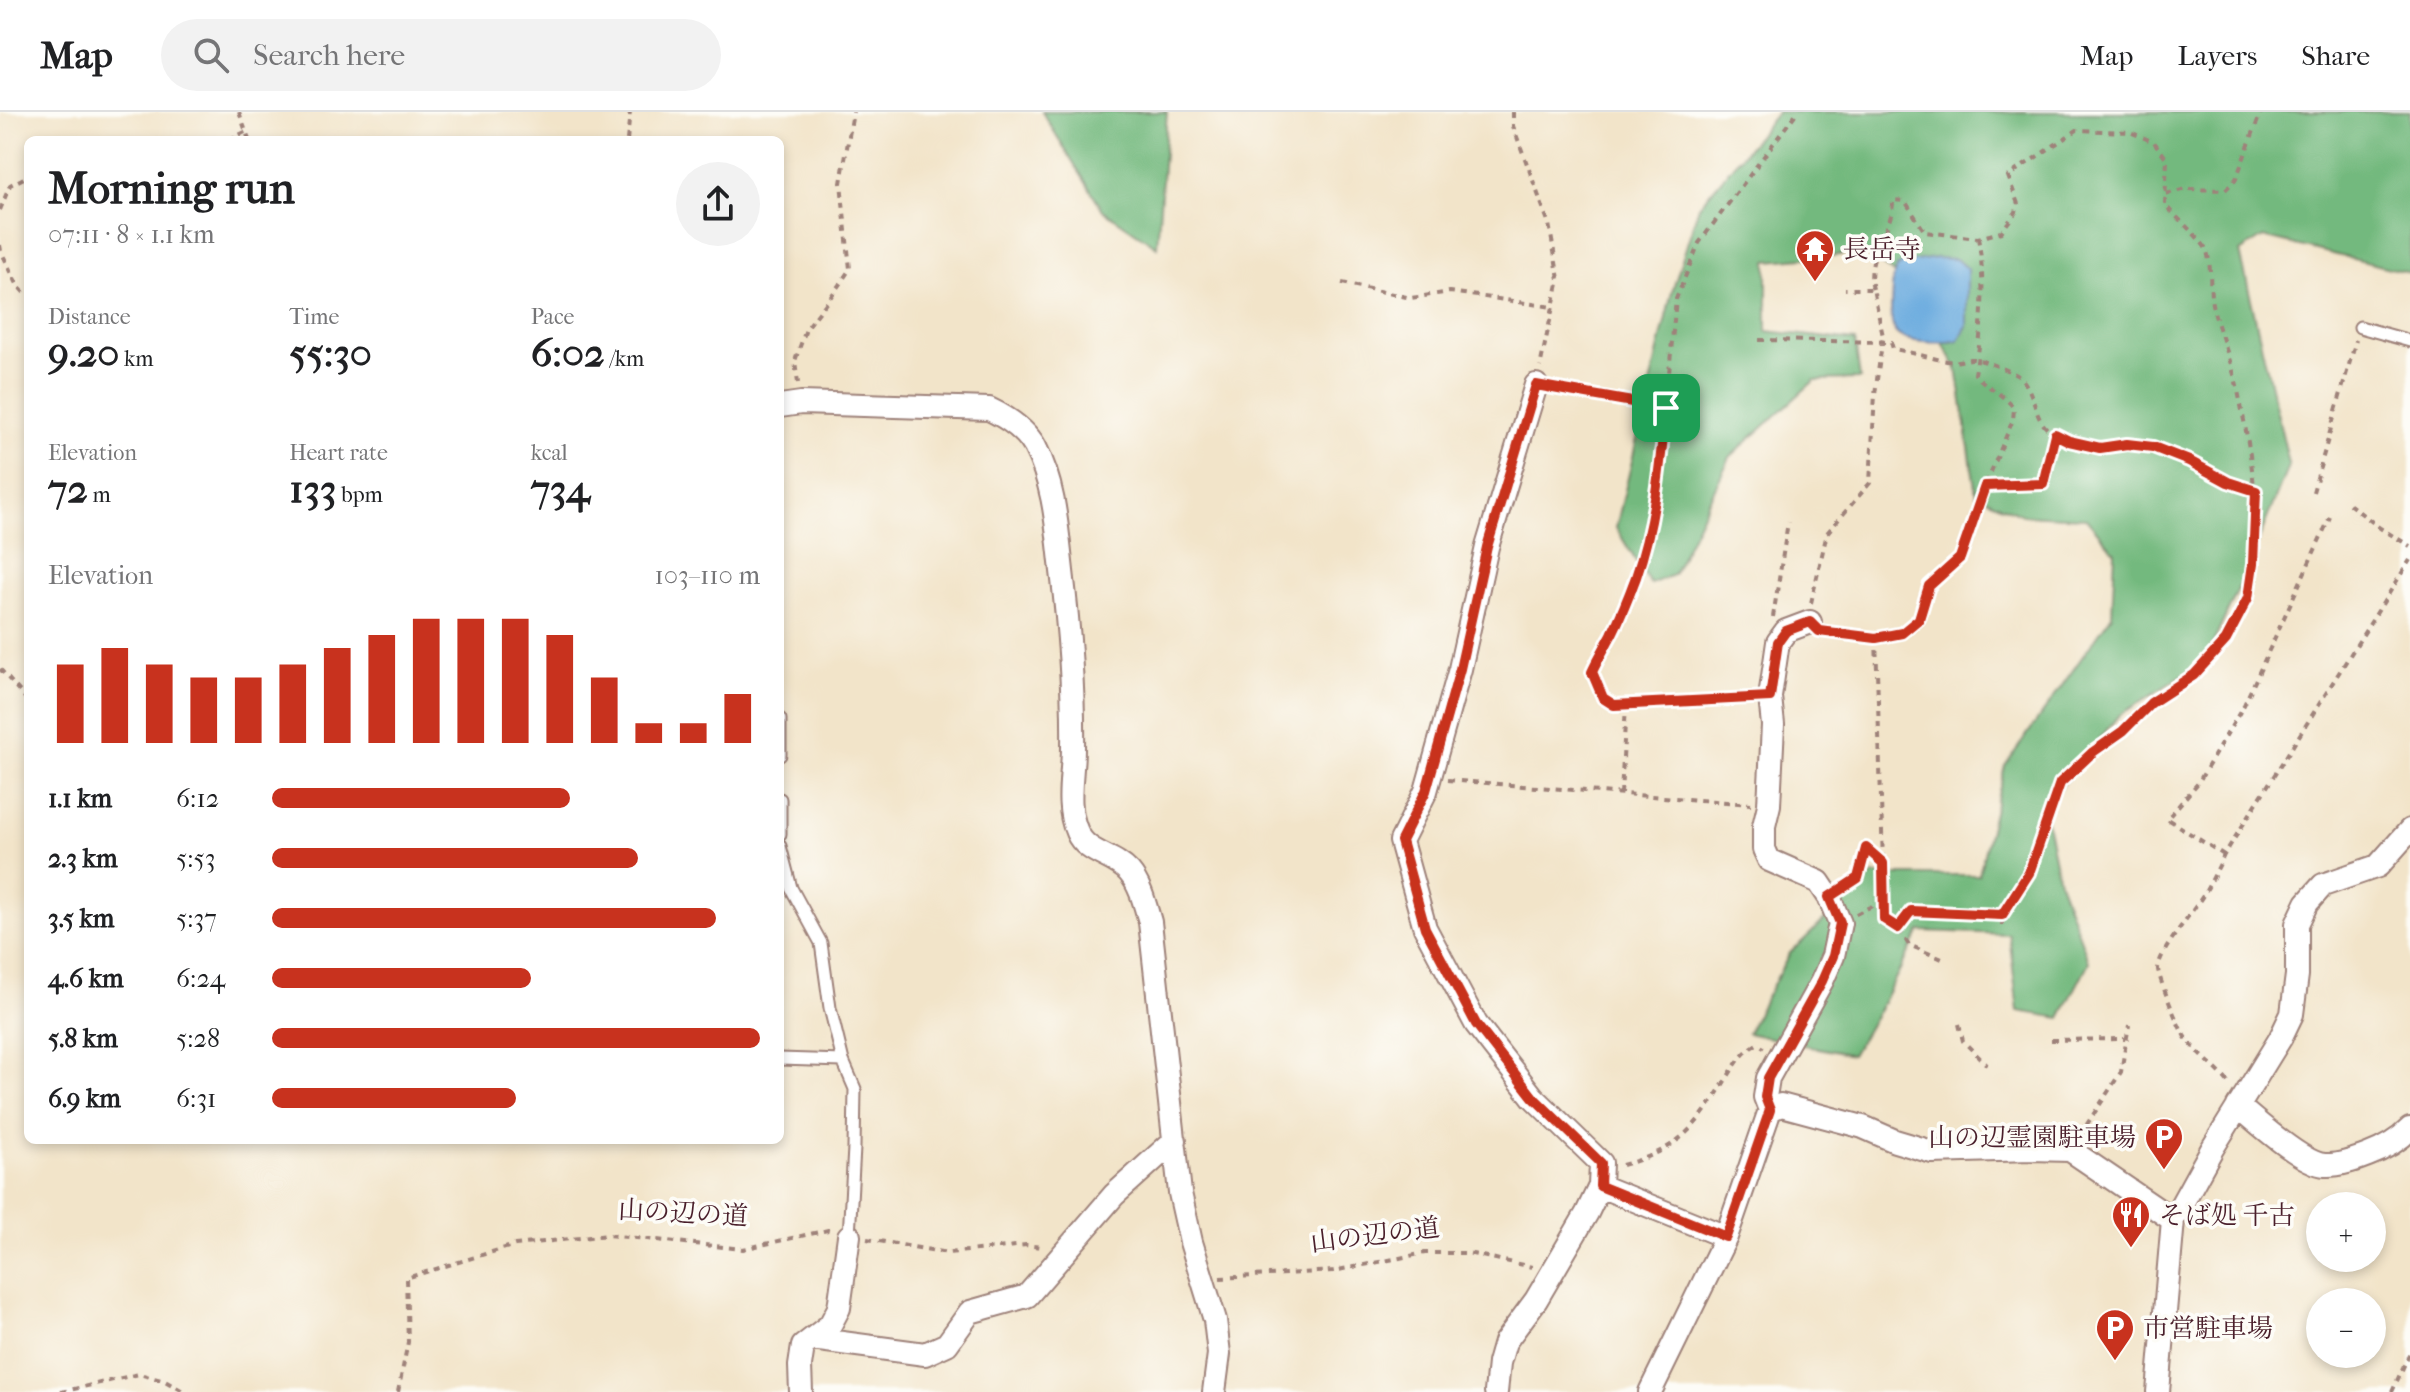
<!DOCTYPE html>
<meta charset="utf-8">
<style>
body{margin:0;font-family:"IM FELL French Canon","Noto Serif JP",serif;background:#f2f2f2;color:#202124;height:100vh;display:flex;flex-direction:column;font-size:30px;white-space:nowrap}
*{box-sizing:border-box;margin:0}
p{font-size:26px;color:#757577}
.icon{flex:none;width:44px;height:44px;fill:none;stroke:currentColor;stroke-width:2;stroke-linecap:round;stroke-linejoin:round}
.map{position:relative;flex:1;overflow:hidden}
.drawer{position:absolute;left:24px;top:24px;width:760px;height:1008px;display:flex;flex-direction:column;background:#fff;border-radius:12px;box-shadow:0 4px 12px #0003}
.drawer>*{flex:none}
.controls{position:absolute;left:2306px;top:1080px;display:grid;gap:16px}
.controls a{display:grid;place-items:center;width:80px;height:80px;border-radius:50%;background:#fff;box-shadow:0 4px 12px #0003;font-size:40px}
.pin{position:absolute;display:grid;place-items:center;width:68px;height:68px;color:#fff;margin:-34px;border-radius:16px;box-shadow:0 4px 12px #0006}
.round{display:grid;place-items:center;flex:none;width:84px;height:84px;border-radius:42px;background:#f2f2f2}
.overview{display:flex;align-items:center;justify-content:space-between;height:136px;padding:0 24px}
h1{font-size:44px;font-weight:800;line-height:60px}
.figures{display:grid;grid-template-columns:repeat(3,1fr);gap:12px;height:136px;padding:8px 24px}
.figures div{display:grid;align-content:center}
.figures b{font-size:40px;font-weight:800}
.figures small{font-size:22px;font-weight:400}
.figures p{font-size:22px}
.chart{height:224px;padding:16px 24px}
.chart p{display:flex;justify-content:space-between}
.chart svg{width:100%;height:144px;margin-top:8px;stroke:#c8321e;stroke-width:6}
ul{padding:0 24px;list-style:none;font-size:26px}
li{display:grid;grid-template-columns:128px 96px 1fr;align-items:center;height:60px}
li i{height:20px;border-radius:10px;background:#c8321e}
header{display:flex;align-items:center;gap:48px;box-sizing:border-box;height:112px;padding:0 40px;background:#fff;border-bottom:2px solid #e0e0e0}
header strong{font-size:38px}
nav{display:flex;gap:44px;margin-inline-start:auto;font-size:28px}
.search{width:560px;height:72px;background:#f2f2f2;display:flex;align-items:center;gap:20px;box-sizing:border-box;padding:0 28px;border-radius:44px;color:#757577;font-size:30px}
.map>svg:first-child{display:block}
</style>
<header>
<strong>Map</strong>
<div class="search"><svg class="icon" aria-label="search" viewBox="0 0 24 24"><circle cx="10" cy="10" r="6"/><path d="M15 15l6 6"/></svg>Search here</div>
<nav><a>Map</a><a>Layers</a><a>Share</a></nav>
</header>
<div class="map">
<svg width="2410" height="1280" viewBox="0 0 2410 1280">
<rect width="100%" height="100%" fill="#fdfcf7"/>
<filter id="ink" filterUnits="userSpaceOnUse"><feTurbulence type="fractalNoise" baseFrequency=".0125" numOctaves="2"/><feDisplacementMap in="SourceGraphic" scale="16" xChannelSelector="R" yChannelSelector="G"/><feConvolveMatrix kernelMatrix="1 2 1 2 8 2 1 2 1" color-interpolation-filters="sRGB"/></filter>
<filter id="wash" filterUnits="userSpaceOnUse"><feTurbulence type="fractalNoise" baseFrequency=".006" numOctaves="4" result="noise"/><feDisplacementMap in="SourceGraphic" scale="32" xChannelSelector="R" yChannelSelector="G"/><feGaussianBlur stdDeviation="1.8" result="paint"/><feColorMatrix in="noise" values="0 0 0 0 0 0 0 0 0 0 0 0 0 0 0 0 0 1.4 0 .05"/><feComposite in="paint" operator="in"/></filter>
<g filter="url(#wash)">
<rect width="100%" height="100%" fill="#f2e4c9"/>
<path fill="#73b97e" stroke="#5e6c54" stroke-width="2" d="M1042,0H1167L1157,135L1103,98Z
M1778,0H2410V161L2263,125L2240,140L2289,352L2245,462L2205,549L2118,604L2044,696L2059,770L2089,850L2060,906L2018,899L2009,822L1920,819L1883,890L1852,943L1747,921L1790,841L1872,763H1979L2005,654L2112,503L2115,440L2086,406L2022,403L1976,382L1957,256L1909,172L1859,137L1841,143L1767,149V219L1855,229L1860,267L1815,268L1730,345L1673,463L1650,472L1616,416L1672,180L1699,94Z"/>
<path fill="#6cacdf" stroke="#5b6685" stroke-width="2" d="M1935,146L1956,147L1967,157V214L1959,228C1944,232 1909,232 1897,222C1887,214 1892,166 1896,155L1904,151Z"/>
</g>
<g filter="url(#ink)">
<g fill="none" stroke-linecap="round" stroke-linejoin="round">
<g stroke="#9e827a" stroke-width="15">
<path id="lane" d="M2360,215L2410,229
M780,607V643
M780,687V722
M780,734L791,776L821,831L830,896L843,949L855,977L854,1036L849,1124
M780,947L843,949"/>
</g>
<g stroke="#9e827a" stroke-width="26">
<path id="street" d="M780,294L801,291L989,297C1008,306 1025,317 1035,335C1055,374 1057,417 1062,459C1069,517 1074,577 1073,636C1073,664 1065,693 1077,720C1086,742 1114,743 1129,760C1141,774 1145,793 1150,810L1180,1081L1191,1130L1215,1208L1219,1242L1214,1280
M2238,994C2256,1009 2303,1052 2325,1053C2339,1054 2355,1048 2368,1043C2384,1037 2398,1029 2410,1017
M1770,998L1765,985L1768,966L1822,869L1833,844L1840,811L1829,785L1819,770L1769,748L1764,737V714L1769,693L1773,613L1770,585L1778,530L1786,519L1810,510
M1600,1074L1726,1125
M812,1227L925,1242L947,1232L970,1200L1027,1184L1114,1083L1175,1028
M801,1280L800,1254L803,1234L830,1213L839,1196L849,1124
M1496,1280L1499,1251L1505,1230L1536,1188L1587,1101L1600,1074L1601,1051L1533,985L1476,912L1425,816L1401,729L1426,679L1460,557L1487,435L1536,273
M1650,1280L1726,1125L1770,998L1781,993L1863,1015L1895,1029L1932,1040L2031,1037L2070,1038L2173,1108
M2158,1280L2173,1108L2212,1037L2280,927L2292,902L2297,863V812L2307,791L2323,773L2378,754L2410,718"/>
</g>
<path stroke="#9e827a" stroke-width="4" stroke-dasharray="6 6" stroke-linecap="butt" d="M239,0L249,28
M1513,0V14L1549,112L1559,167L1540,255
M229,28L247,19
M627,28L630,0
M2166,82L2186,77L2225,78L2236,67L2261,0
M0,98L10,73L28,64
M0,133L1,139L18,174L28,185
M1342,171L1411,186L1450,180L1553,195
M1873,177C1864,144 1893,120 1893,88L1905,89L1925,120L1978,126L2001,120L2016,100L2018,92L2008,64L2077,18L2130,20L2154,30L2167,47L2165,93C2173,102 2202,128 2206,137C2212,151 2209,176 2212,192C2219,221 2232,249 2238,279C2258,374 2279,493 2194,563C2182,574 2166,580 2153,590C2144,597 2135,607 2127,615C2107,634 2077,646 2061,669C2047,690 2044,720 2036,743C2027,767 2002,788 2002,813
M1759,228L1891,230L1893,237C1912,240 1929,246 1947,249C1957,251 1962,248 1971,247C1980,246 2017,261 2022,267C2039,288 2031,309 2056,323C2069,330 2089,336 2104,336C2121,335 2136,331 2153,335C2179,342 2201,357 2226,369C2235,373 2245,376 2255,379
M798,271L795,249L806,217L830,186L850,157L841,71L853,0
M1554,276L1666,296
M1985,374L2043,372L2055,322
M2313,380L2356,228
M2349,392L2380,416L2410,434
M1811,491L1827,421L1870,371L1875,282L1883,224L1873,177H1845
M1773,505L1788,410
M1828,520L1876,526L1902,521L1919,507L1929,474L1960,446L1985,374L2013,308L2014,296C2002,281 1987,276 1975,262C1982,221 1986,167 1978,126
M1876,526L1883,751
M0,557L28,589
M1751,586L1614,593L1603,586L1592,560L1600,540L1611,523L1636,465L1652,407L1660,356L1676,187L1699,131L1797,0
M1448,668L1751,692
M1621,682L1626,593
M2224,743L2167,707L2198,671L2244,593L2330,405
M1845,775L1858,766L1866,736L1883,751L1884,807L1898,816L1909,833L1947,849
M1856,802L1872,794
M1898,816L1911,799L2002,803
M1959,912L1963,929L1987,953
M2051,928L2125,927
M2228,970C2215,954 2197,942 2185,925C2180,918 2157,863 2158,856C2160,838 2193,800 2204,782C2211,770 2218,756 2224,743L2410,448
M2080,1023L2121,960L2129,913
M1622,1053C1677,1039 1696,1016 1725,969C1735,954 1741,941 1757,932L1764,936
M867,1127L948,1141L1026,1133L1041,1135
M1220,1166L1333,1159L1425,1141H1468L1532,1155
M61,1280L139,1262L165,1269L185,1280
M398,1280L408,1230L406,1166L515,1133L608,1123L743,1137L828,1118L832,1119
M2392,1280L2410,1240"/>
<use href="#lane" stroke="#fff" stroke-width="11"/>
<use href="#street" stroke="#fff" stroke-width="22"/>
</g>
</g>
<g fill="none" stroke-linecap="round" stroke-linejoin="round" filter="url(#ink)">
<g stroke="#fff" stroke-width="16">
<path id="route" d="M1536,273L1666,296C1660,353 1655,411 1636,465C1629,484 1621,504 1612,522C1605,535 1598,547 1592,560L1603,586L1614,593L1770,585L1778,530L1786,519L1810,510L1819,519L1876,526L1902,521L1919,507L1929,474L1960,446L1985,374L2043,372L2055,322L2069,329L2100,336L2127,332L2153,335L2189,349L2228,370L2256,379L2253,452L2248,486L2226,528L2194,563L2151,591L2123,619L2093,640L2060,671L2029,761L2002,803L1911,799L1898,816L1884,807L1883,751L1866,736L1858,766L1829,785L1840,811L1833,844L1822,869L1768,966L1765,985L1770,998L1726,1125L1600,1074L1601,1051L1533,985L1476,912L1425,816L1401,729L1426,679L1460,557L1487,435Z"/>
</g>
<use href="#route" stroke="#c8321e" stroke-width="10"/>
</g>
<defs>
<g id="temple-pin" transform="scale(2)"><path d="M0 17L-7.5 6A9.5 9.5 0 1 1 7.5 6Z" fill="#c8321e" stroke="#fdfcf7"/><path d="M0-6L5-2H3V0L6.5 2.5H4V6H1.5V3h-3V6H-4V2.5H-6.5L-3 0V-2H-5Z" fill="#fff"/></g>
<g id="parking-pin" transform="scale(2)"><path d="M0 17L-7.5 6A9.5 9.5 0 1 1 7.5 6Z" fill="#c8321e" stroke="#fdfcf7"/><path d="M-3.5-5.5H1a3.5 3.5 0 0 1 0 7H-1V5.5H-3.5ZM-1-3.4V-.6H.8a1.4 1.4 0 0 0 0-2.8Z" fill="#fff"/></g>
<g id="restaurant-pin" transform="scale(2)"><path d="M0 17L-7.5 6A9.5 9.5 0 1 1 7.5 6Z" fill="#c8321e" stroke="#fdfcf7"/><path d="M-5-6h1v4h1v-4h1v4h1v-4h1v5L-1.5 .5V6h-2V.5L-5-1ZM5-6V6H3V1.5H1.5Q1.5-4 5-6Z" fill="#fff"/></g>
</defs>
<g fill-rule="evenodd">
<use href="#temple-pin" x="1815" y="137"/>
<use href="#parking-pin" x="2164" y="1025"/>
<use href="#restaurant-pin" x="2131" y="1103"/>
<use href="#parking-pin" x="2115" y="1216"/>
</g>
<g text-anchor="middle" dominant-baseline="central" stroke-width="7" stroke-linejoin="round" paint-order="stroke">
<g font-size="26" fill="#4a1f2b" stroke="#fdfcf7" text-anchor="start">
<text x="1843" y="137">長岳寺</text>
<text x="2136" y="1025" text-anchor="end">山の辺霊園駐車場</text>
<text x="2159" y="1103">そば処 千古</text>
<text x="2143" y="1216">市営駐車場</text>
</g>
<g font-size="26" fill="#4a1f2b" stroke="#fdfcf7">
<text transform="translate(683 1101) rotate(3)">山の辺の道</text>
<text transform="translate(1375 1123) rotate(-7)">山の辺の道</text>
</g>
</g>
</svg>
<div class="controls">
<a>+</a>
<a>−</a>
</div>
<div class="pin" style="left:1666px;top:296px;background:#1e9e55"><svg class="icon" aria-label="arrive" viewBox="0 0 24 24"><path d="M6 21V4h12l-3 4 3 4H6"/></svg></div>
<section class="drawer">
<div class="overview"><div><h1>Morning run</h1><p>07:11 · 8 × 1.1 km</p></div><a class="round"><svg class="icon" aria-label="share" viewBox="0 0 24 24"><path d="M12 15V3M7 8l5-5 5 5M5 13v7h14v-7"/></svg></a></div>
<div class="figures">
<div><p>Distance</p><b>9.20<small> km</small></b></div>
<div><p>Time</p><b>55:30</b></div>
<div><p>Pace</p><b>6:02<small> /km</small></b></div>
</div>
<div class="figures">
<div><p>Elevation</p><b>72<small> m</small></b></div>
<div><p>Heart rate</p><b>133<small> bpm</small></b></div>
<div><p>kcal</p><b>734</b></div>
</div>
<div class="chart"><p><span>Elevation</span>103–110 m</p>
<svg viewBox="0 0 160 44" preserveAspectRatio="none"><path d="M5 44V20M15 44V15M25 44V20M35 44V24M45 44V24M55 44V20M65 44V15M75 44V11M85 44V6M95 44V6M105 44V6M115 44V11M125 44V24M135 44V38M145 44V38M155 44V29"/></svg>
</div>
<ul>
<li><b>1.1 km</b>6:12<i style="width:61%"></i></li>
<li><b>2.3 km</b>5:53<i style="width:75%"></i></li>
<li><b>3.5 km</b>5:37<i style="width:91%"></i></li>
<li><b>4.6 km</b>6:24<i style="width:53%"></i></li>
<li><b>5.8 km</b>5:28<i style="width:100%"></i></li>
<li><b>6.9 km</b>6:31<i style="width:50%"></i></li>
</ul>
</section>
</div>
